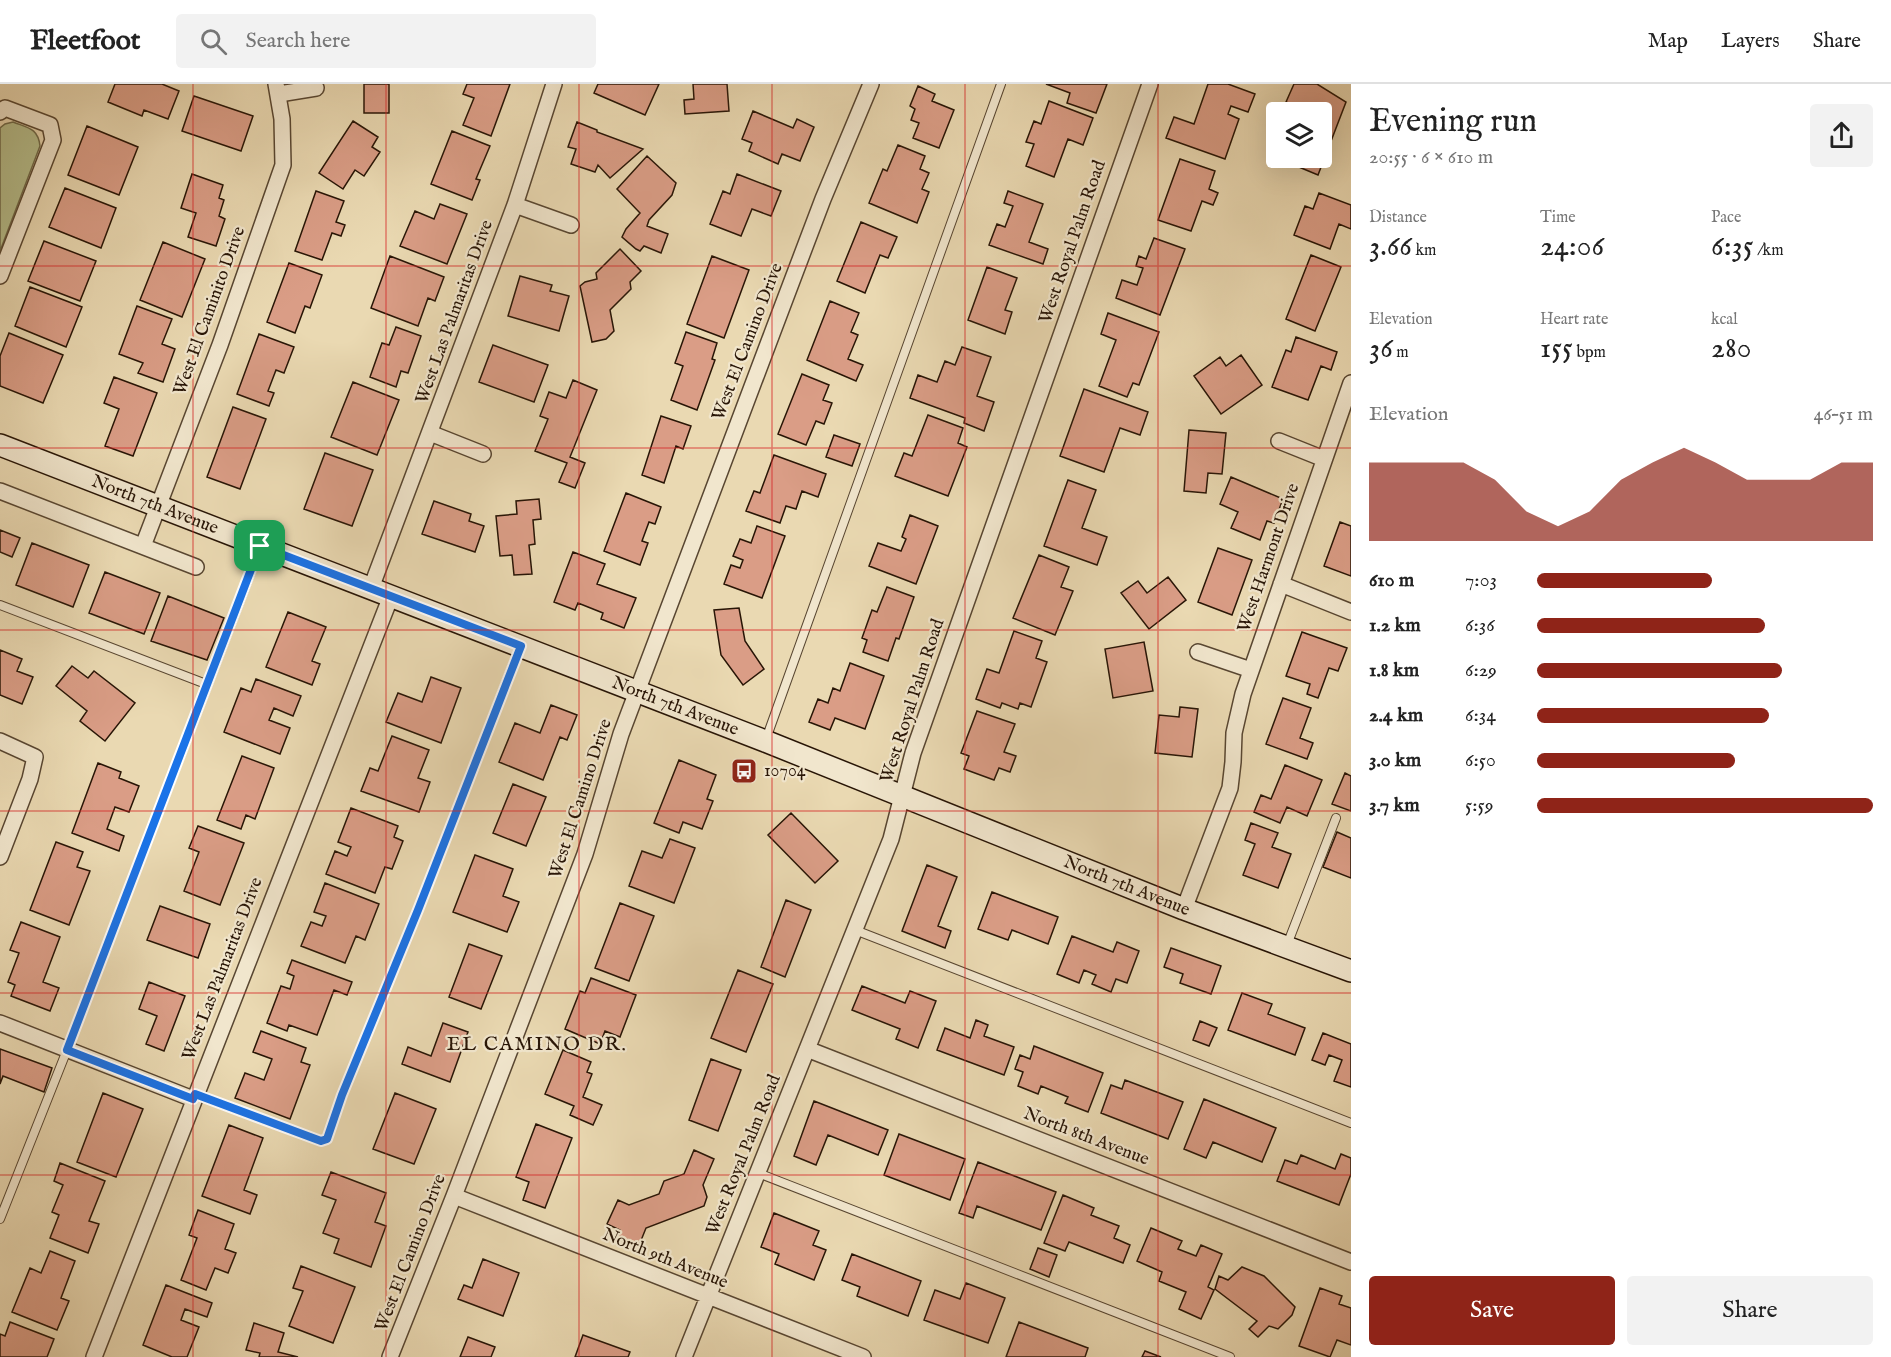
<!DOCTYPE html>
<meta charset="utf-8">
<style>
body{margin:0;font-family:"IM FELL English",serif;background:#f2f2f2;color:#222;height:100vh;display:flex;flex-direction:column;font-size:22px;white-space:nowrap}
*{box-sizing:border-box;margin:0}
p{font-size:20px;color:#767676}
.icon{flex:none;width:33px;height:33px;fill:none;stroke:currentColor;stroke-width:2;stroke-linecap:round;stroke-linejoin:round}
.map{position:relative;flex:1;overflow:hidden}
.drawer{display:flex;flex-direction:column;background:#fff;width:540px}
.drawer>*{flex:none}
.fabs{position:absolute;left:1266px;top:18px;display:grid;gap:12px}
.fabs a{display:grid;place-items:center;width:66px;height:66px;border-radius:6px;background:#fff;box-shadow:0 6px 24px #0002;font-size:30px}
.pin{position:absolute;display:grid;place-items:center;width:51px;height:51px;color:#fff;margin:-26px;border-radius:12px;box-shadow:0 3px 9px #0006}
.round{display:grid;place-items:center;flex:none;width:63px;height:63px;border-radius:6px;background:#f2f2f2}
.head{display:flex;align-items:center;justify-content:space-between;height:102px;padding:0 18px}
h1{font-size:33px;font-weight:600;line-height:45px}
.figures{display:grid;grid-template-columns:repeat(3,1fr);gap:9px;height:102px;padding:6px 18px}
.figures div{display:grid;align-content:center}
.figures b{font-size:30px;font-weight:600}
.figures small{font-size:16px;font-weight:400}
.figures p{font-size:16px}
.chart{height:168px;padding:12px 18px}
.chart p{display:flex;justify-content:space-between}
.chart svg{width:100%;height:108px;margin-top:6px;fill:#8f2418;opacity:.7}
.button{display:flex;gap:12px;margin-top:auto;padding:12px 18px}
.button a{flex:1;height:69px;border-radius:6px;background:#8f2418;color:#fff;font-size:24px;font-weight:600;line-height:69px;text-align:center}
.button a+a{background:#f2f2f2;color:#222}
ul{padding:0 18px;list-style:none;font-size:20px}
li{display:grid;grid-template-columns:96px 72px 1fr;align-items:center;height:45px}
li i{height:15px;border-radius:8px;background:#8f2418}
header{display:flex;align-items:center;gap:36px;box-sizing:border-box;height:84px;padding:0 30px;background:#fff;border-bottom:2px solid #e0e0e0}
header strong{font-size:28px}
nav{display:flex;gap:33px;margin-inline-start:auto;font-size:21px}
.search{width:420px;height:54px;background:#f2f2f2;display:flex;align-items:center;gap:15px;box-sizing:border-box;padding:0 21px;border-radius:6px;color:#767676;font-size:22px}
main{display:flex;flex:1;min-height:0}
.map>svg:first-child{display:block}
</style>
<header>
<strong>Fleetfoot</strong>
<div class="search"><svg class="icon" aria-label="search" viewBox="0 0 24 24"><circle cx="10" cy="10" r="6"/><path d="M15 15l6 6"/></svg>Search here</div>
<nav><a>Map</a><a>Layers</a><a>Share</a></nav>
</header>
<main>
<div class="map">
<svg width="1351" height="1273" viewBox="0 0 1351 1273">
<rect width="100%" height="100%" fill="#ead9b2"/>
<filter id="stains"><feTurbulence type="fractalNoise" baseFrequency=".00333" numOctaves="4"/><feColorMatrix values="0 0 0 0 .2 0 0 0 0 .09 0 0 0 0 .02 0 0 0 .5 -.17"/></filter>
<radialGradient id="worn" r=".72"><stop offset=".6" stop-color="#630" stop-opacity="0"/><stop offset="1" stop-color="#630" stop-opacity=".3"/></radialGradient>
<path fill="#b6bf8d" stroke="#6f6a4a" stroke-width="1.5" d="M13,38C28,44 38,44 40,62L0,167V44L5,40Z"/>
<path fill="#da9d86" stroke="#281506" stroke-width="1.5" d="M115,0H162L179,7L168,35L144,26L142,32L108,18Z
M364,0H389V29H364Z
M467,0H510L491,52L463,41L474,14L463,10Z
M598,0H659L645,31L594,9Z
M693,0H727L729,27L685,30L684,16L694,15Z
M1046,0H1107L1096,29L1067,19L1070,9Z
M1208,0H1228L1255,10L1248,28L1231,22L1228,30L1239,35L1225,75L1166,54L1174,33L1194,40Z
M1294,0H1317L1346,18L1318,91L1287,78L1289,74H1322V28H1306L1307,26L1286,18Z
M918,2L935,10L932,17L954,26L939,64L913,54L919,39L911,36L915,25L910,22Z
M194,12L253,32L241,67L182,47Z
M1049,17L1093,34L1083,61L1068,55L1054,93L1026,82L1034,60L1026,58L1034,37L1041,40Z
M753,27L793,44L797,35L814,43L800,77L782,70L778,80L749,67L752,59L742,55Z
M353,37L378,53L372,63L380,68L364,92L355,86L343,105L319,89Z
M577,38L597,46V48L643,65L610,94L598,81L595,88L571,80L576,65L568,63Z
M87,42L138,63L119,111L68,91Z
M452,47L490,62L476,95L480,96L472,116L431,100Z
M898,61L925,72L920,85L929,89L922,105L929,108L917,139L869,119L883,85L887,87Z
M647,72L676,99L672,111L649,136L647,142L668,150L661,169L644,162L640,167L636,165L622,153L626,145L640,129L617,105Z
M1180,75L1215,87L1209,105L1218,109L1213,121L1202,117L1191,147L1158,136Z
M192,90L223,101L219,114L224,116L219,132L225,135L216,162L188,153L196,129L181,124Z
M737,90L781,107L771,132L752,125L741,152L710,140L723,107L730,110Z
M65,104L116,124L101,164L49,143Z
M316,107L344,117L336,138L345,141L341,152L332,149L322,176L295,167Z
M1008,107L1043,120L1029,158L1048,165L1043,180L989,161L997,140L1005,143L1013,122L1004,119Z
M1319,109L1351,121V145L1339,140L1330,165L1294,151L1305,122L1313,125Z
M440,120L467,130L447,180L400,162L415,127L434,135Z
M861,138L897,153L888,174L880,171L865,209L837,197Z
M1154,154L1185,165L1160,231L1116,214L1122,196L1137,201L1143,184L1136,182L1139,172L1146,175Z
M44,157L96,177L80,217L28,197Z
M163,158L205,175L182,233L140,216Z
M620,165L641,187L630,198L631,205L610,226L614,247L606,255L592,258L580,202L585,198L597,195L596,189Z
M1311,171L1341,183L1315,247L1286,235Z
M390,172L444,193L435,217L428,214L418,242L371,224Z
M712,172L749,186L724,254L687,240Z
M289,179L322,191L310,224L305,222L295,249L267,238Z
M987,183L1017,194L1005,226L1012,228L1005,250L968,236Z
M520,192L552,201L550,207L569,212L559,247L508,232Z
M30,203L82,223L66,263L15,242Z
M830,217L859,229L851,248L858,251L848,275L863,281L856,297L807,276Z
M137,222L172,235L162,260L175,265L163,298L138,289L143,279L119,270Z
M1108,229L1159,248L1139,301L1133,299L1127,313L1099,302L1116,256L1101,250Z
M396,243L421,252L408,289L401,287L396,303L370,293L382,259L389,261Z
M686,248L717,259L712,275L715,276L697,326L671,316L683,282L675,279Z
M9,249L63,271L43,319L0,302V272Z
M259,250L294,263L284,289L276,286L268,307L274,309L269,322L237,310Z
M1296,253L1337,268L1331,286L1321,282L1308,316L1272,303L1286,266L1291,268Z
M493,261L548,281L534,318L479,298Z
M962,263L991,273L977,312L994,318L984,347L964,339L965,334L910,314L918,291L937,298L945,277L955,281Z
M1241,271L1262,301L1221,330L1194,292L1220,273L1226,282Z
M802,290L829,301L823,316L832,319L824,340L816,337L806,361L778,350Z
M114,293L157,309L133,372L105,362L119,325L104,319Z
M573,296L597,306L570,373L585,379L575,404L559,398L567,379L535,367L548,335L540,332L549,308L566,314Z
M353,298L399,316L377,371L331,353Z
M1084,305L1148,328L1140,351L1120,344L1104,388L1060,372Z
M233,323L266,335L240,405L207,393Z
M928,331L963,344L958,359L967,363L948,412L895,392L904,369L912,372Z
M661,332L691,342L683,365L676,362L664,399L642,391Z
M1189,346L1226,349L1222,390L1208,389L1206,409L1184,407Z
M834,351L860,360L852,382L826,373Z
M325,369L373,386L352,442L304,425Z
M774,371L826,390L818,413L802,407L796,425L786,422L780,439L746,427L754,407L760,409Z
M1231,393L1283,415L1274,439L1267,437L1260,456L1231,444L1238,428L1220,420Z
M1068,396L1096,406L1082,444L1107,453L1097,481L1044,462Z
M626,409L661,423L655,440L649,438L642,457L648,459L640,481L604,467Z
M539,415L541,435L533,436L535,460L529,461L532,490L514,491L512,471L500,472L496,432L517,430L516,417Z
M434,417L471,430L469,437L484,442L475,468L422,450Z
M910,431L938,442L916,500L869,482L878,459L901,467L906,455L902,453Z
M1340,438L1351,442V492L1324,482Z
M757,442L785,452L762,514L724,500L731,481L740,484L743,476L733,472L740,455L751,459Z
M0,446L20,454L12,473L0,468Z
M32,459L89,481L73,523L16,501Z
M1218,464L1252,476L1232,531L1198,518Z
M573,468L605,480L597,500L636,514L624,544L601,535L603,529L578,519L575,526L554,518Z
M1039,471L1069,483L1061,503L1073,507L1055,551L1013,534Z
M105,488L160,509L144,550L89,529Z
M1168,493L1186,516L1149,545L1121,509L1138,497L1147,509Z
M887,503L914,513L899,555L896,554L888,577L863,568L867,556L862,554L872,526L877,528Z
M168,512L224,534L207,576L151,557Z
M739,524L745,557L764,585L743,601L721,571L714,526Z
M288,528L326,543L312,577L320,580L312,601L266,583Z
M1014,547L1042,557L1036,574L1047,578L1031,623L1020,619L1018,625L1002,619L1000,624L976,615L987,585L999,589Z
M1302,548L1347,564L1338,587L1329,584L1318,614L1307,610L1310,600L1286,592Z
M1144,558L1153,607L1113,614L1105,565Z
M0,566L22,575L17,587L33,593L22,620L0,611Z
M850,579L884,592L865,645L835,634L830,646L809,638L818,615L828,619L833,604L840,607Z
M72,582L88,594L94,587L135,619L105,657L80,637L87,627L56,602Z
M431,593L461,604L441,659L386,638L398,609L422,618Z
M256,595L301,612L293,632L274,624L269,636L290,644L280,670L224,648L241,604L251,608Z
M1283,614L1311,624L1300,654L1313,659L1307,675L1266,660Z
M551,621L577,631L567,656L560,653L543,696L499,678L515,639L540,649Z
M1180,623L1198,625L1192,673L1155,669L1159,631L1179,633Z
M977,627L1015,640L1004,668L1016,672L1010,688L999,684L994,696L964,685L969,672L961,669Z
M392,652L429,666L418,694L430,698L419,728L361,707L370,684L378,687Z
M242,672L274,684L255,735L246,731L241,745L217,736Z
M679,676L716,691L707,715L713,717L702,745L683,738L679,749L654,739Z
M98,679L121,688L119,694L139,702L129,728L115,723L107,745L124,752L119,767L72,749Z
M1285,681L1322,696L1307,732L1287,723L1280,739L1254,728L1261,711L1271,715Z
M1345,689L1351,692V727L1332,720Z
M513,700L546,713L526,762L493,749Z
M351,724L398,742L394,753L403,757L392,785L385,783L375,809L326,790L335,767L347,772L351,763L338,758Z
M791,729L838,777L815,799L768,751Z
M1251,739L1278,749L1272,763L1291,770L1278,804L1243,791L1255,760L1245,756Z
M198,742L244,759L220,821L184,807L199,768L189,764Z
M1337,748L1351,754V794L1323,783Z
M670,755L695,764L674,819L629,802L642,767L662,774Z
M56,758L83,768L77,783L90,787L69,841L30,826Z
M475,771L513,785L503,812L519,818L507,848L453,828Z
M927,781L957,793L938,842L951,847L945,864L902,847Z
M325,799L379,820L365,856L356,852L345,879L301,862L311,838L322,842L326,832L314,828Z
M992,808L1058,833L1048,860L1012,846L1008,856L978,845Z
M786,816L811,826L785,893L761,883Z
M620,819L654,832L629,897L595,884Z
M160,822L210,840L198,874L147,856Z
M21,838L60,853L43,898L59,904L50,927L11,912L15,901L8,898L19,869L10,866Z
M1072,852L1113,868L1117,858L1139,867L1127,899L1116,895L1111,908L1092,900L1096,891L1084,886L1079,899L1057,890Z
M469,860L502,872L481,925L449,913Z
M1171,864L1221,882L1211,910L1180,899L1183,890L1164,883Z
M292,876L352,898L347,911L334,906L317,951L289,941L287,947L267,939L281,902L290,905L294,892L287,889Z
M738,886L773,900L746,968L711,954Z
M591,894L636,911L620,953L605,947L600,960L565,945L580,907L585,909Z
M149,898L185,912L164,967L146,960L157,932L139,925Z
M862,902L905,919L910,907L936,917L918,964L896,955L900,945L852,926Z
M1242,909L1272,920L1268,930L1305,944L1295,971L1228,946Z
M976,936L988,941L984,952L1014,963L1004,991L937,966L945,944L970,954Z
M1200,937L1217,944L1209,962L1193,956Z
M443,939L468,948L450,998L402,980L408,963L431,972Z
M261,947L306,964L301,978L310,981L290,1035L235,1014L245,989L264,996L272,975L253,968Z
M1323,949L1351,960V1003L1334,997L1342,976L1329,971L1325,981L1312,976Z
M1034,962L1103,989L1088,1028L1065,1019L1068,1013L1041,1002L1038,1010L1018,1002L1023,988L1015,985L1020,971L1030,975Z
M0,965L52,984L44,1008L3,992L0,1000Z
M563,966L591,978L587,988L592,990L583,1013L602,1021L593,1041L570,1031L574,1022L545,1010Z
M711,975L741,986L718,1047L689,1036Z
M1125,996L1183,1018L1168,1055L1101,1029L1111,1001L1122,1005Z
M103,1009L143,1025L116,1093L77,1078Z
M395,1009L436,1025L414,1080L373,1065Z
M1204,1015L1276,1044L1262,1078L1213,1058L1206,1074L1184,1065Z
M814,1017L888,1046L878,1071L828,1051L816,1081L794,1072Z
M536,1040L572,1054L545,1124L523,1116L529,1098L516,1093Z
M229,1041L263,1054L244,1106L257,1111L250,1130L202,1112Z
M899,1050L965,1075L950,1116L884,1091Z
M694,1066L714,1075L703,1101L707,1113L704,1122L646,1144L640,1159L633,1161L616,1154L620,1146L607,1140L618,1116L629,1121L659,1110L664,1097L684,1090Z
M1341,1070L1351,1074V1090L1339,1121L1277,1097L1285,1076L1297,1080L1301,1071L1335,1085Z
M978,1078L1056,1108L1041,1146L977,1122L973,1134L959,1129Z
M60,1079L105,1097L89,1137L99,1140L88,1169L50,1154L59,1131L52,1128L63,1101L54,1097Z
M331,1088L386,1109L375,1138L386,1142L371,1183L334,1169L339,1155L323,1149L336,1116L322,1111Z
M1063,1111L1094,1124L1091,1131L1119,1142L1114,1154L1130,1161L1123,1179L1069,1158L1065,1167L1044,1159Z
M198,1126L234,1140L225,1165L236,1169L228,1189L215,1184L206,1206L181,1196L197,1154L189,1151Z
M774,1129L819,1147L813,1161L826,1166L814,1196L775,1180L779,1170L761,1163Z
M1151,1144L1182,1157L1178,1165L1196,1172L1201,1161L1222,1170L1208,1203L1214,1206L1201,1235L1179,1225L1186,1208L1159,1197L1162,1188L1137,1177Z
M1038,1164L1057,1171L1049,1193L1030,1185Z
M50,1167L75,1177L61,1214L69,1217L57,1246L12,1228L30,1184L41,1189Z
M852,1170L921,1197L908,1232L857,1212L860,1203L842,1196Z
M483,1175L519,1189L503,1232L458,1215L464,1201L472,1204Z
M301,1182L355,1203L333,1259L289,1242L303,1207L293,1204Z
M1242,1183L1264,1192L1295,1223L1292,1231L1278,1245L1269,1242L1258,1253L1249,1245L1257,1237L1215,1205L1219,1192L1228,1196Z
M966,1199L1005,1214L988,1259L924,1236L935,1206L960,1215Z
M166,1201L212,1219L207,1233L185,1225L181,1236L199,1243L187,1273H172L143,1261Z
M1320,1204L1342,1212L1339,1220L1351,1224V1261L1337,1256L1330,1273L1299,1262Z
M10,1238L54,1255L47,1273H0V1250L5,1252Z
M1019,1238L1088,1264L1085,1273H1006Z
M254,1239L284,1249L278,1268L298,1273H259L260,1269L246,1266Z
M583,1251L630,1268L628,1273H575Z
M468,1253L495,1263L491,1273H460Z
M1145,1267L1161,1273H1142Z"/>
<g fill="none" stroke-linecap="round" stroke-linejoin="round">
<g stroke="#584631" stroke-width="10">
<path id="lane" d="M0,521L206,600
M766,655L1001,0
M855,846L1351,1039
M1287,861L1336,734
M195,1010L321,1057L327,1055L342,1011L418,826L520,563
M758,1089L1230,1273
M0,1135L67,966L260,464"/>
</g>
<g stroke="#584631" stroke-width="18">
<path id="street" d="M279,10L316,4
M0,28L5,24L50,41L53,56L0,192
M515,121L571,141
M430,349L483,370
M1279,357L1324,375
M0,407L196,483
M143,462L220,261L283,81L282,35L276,0
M1281,500L1351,528
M371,504L515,121L554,0
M1198,568L1251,586
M0,657L35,673L30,695L0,773
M1184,825L1230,704L1233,678L1234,649L1243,610L1351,299
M0,939L193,1015
M807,965L1351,1178
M454,1112L863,1273
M94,1273L391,512
M390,1273L454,1112L585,770L621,650L773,247L823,115L871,0
M684,1273L891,755L913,669L1150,0"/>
</g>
<g stroke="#281506" stroke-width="24">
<g id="secondary">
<path id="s1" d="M0,361L765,657L1184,825L1351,887"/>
</g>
</g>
<use href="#lane" stroke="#f1e6cd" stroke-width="8"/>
<use href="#street" stroke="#f1e6cd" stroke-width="15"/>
<use href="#secondary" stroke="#f1e6cd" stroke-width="21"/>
</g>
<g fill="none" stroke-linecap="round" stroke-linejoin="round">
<g stroke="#fff" stroke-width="12">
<path id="route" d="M260,462L521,562L418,826L342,1011L327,1055L321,1057L195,1010L193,1015L67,966Z"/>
</g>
<use href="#route" stroke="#1a73e8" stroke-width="8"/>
</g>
<path fill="none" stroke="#d62828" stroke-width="1.5" stroke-opacity="0.55" d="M193,0V1273M386,0V1273M579,0V1273M772,0V1273M965,0V1273M1158,0V1273M0,182H1351M0,364H1351M0,546H1351M0,727H1351M0,909H1351M0,1091H1351"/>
<defs>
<g id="bus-square" transform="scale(1.35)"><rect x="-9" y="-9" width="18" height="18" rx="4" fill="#8f2418" stroke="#f1e6cd"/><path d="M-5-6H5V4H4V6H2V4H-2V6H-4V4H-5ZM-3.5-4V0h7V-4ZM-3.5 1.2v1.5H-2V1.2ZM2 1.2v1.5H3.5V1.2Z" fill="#fff"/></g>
</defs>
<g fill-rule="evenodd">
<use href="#bus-square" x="744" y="687"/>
</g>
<g text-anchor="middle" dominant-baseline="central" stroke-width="4.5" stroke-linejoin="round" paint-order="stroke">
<g font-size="18" fill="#281506" stroke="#f1e6cd">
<text transform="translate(1073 158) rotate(-71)">West Royal Palm Road</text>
<text transform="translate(210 227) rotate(-70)">West El Caminito Drive</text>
<text transform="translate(455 228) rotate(-70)">West Las Palmaritas Drive</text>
<text transform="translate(748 258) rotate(-69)">West El Camino Drive</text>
<text stroke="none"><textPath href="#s1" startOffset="166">North 7th Avenue</textPath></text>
<text transform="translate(1269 474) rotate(-71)">West Harmont Drive</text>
<text transform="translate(913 617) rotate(-72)">West Royal Palm Road</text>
<text stroke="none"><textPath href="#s1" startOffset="724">North 7th Avenue</textPath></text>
<text transform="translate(581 715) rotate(-72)">West El Camino Drive</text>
<text stroke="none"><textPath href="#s1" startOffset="1210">North 7th Avenue</textPath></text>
<text transform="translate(223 885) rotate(-69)">West Las Palmaritas Drive</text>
<text transform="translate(1086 1053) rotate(21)">North 8th Avenue</text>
<text transform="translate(744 1071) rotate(-68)">West Royal Palm Road</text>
<text transform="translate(411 1169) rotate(-69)">West El Camino Drive</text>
<text transform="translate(665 1175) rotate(22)">North 9th Avenue</text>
</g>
<g font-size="18" fill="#281506" stroke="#f1e6cd" text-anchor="start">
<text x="764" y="687">10704</text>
</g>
<g font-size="20" letter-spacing="1.5" fill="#281506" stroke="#f1e6cd">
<text x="537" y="960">EL CAMINO DR.</text>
</g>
</g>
<rect width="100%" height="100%" filter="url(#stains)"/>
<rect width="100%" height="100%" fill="url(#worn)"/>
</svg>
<div class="fabs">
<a><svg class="icon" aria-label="layers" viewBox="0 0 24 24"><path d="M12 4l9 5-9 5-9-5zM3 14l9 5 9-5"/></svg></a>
</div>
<div class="pin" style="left:260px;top:462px;background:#1e9e55"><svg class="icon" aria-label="arrive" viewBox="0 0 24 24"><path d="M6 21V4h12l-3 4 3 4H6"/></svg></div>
</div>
<section class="drawer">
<div class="head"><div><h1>Evening run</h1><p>20:55 · 6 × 610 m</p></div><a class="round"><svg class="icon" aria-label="share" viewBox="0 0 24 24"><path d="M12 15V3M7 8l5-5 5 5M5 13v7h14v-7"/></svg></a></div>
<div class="figures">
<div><p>Distance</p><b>3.66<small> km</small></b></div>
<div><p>Time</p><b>24:06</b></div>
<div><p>Pace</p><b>6:35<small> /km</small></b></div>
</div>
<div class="figures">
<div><p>Elevation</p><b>36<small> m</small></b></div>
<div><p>Heart rate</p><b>155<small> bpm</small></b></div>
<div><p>kcal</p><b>280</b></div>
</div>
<div class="chart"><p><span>Elevation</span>46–51 m</p>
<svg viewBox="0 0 160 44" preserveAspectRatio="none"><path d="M0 44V12L10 12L20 12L30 12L40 19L50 32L60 38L70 32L80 19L90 12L100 6L110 12L120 19L130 19L140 19L150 12L160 12V44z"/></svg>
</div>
<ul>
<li><b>610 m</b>7:03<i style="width:52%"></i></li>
<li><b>1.2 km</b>6:36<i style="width:68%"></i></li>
<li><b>1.8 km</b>6:29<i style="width:73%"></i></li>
<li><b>2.4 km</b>6:34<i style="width:69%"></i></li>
<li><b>3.0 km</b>6:50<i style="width:59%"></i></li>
<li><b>3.7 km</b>5:59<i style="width:100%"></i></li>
</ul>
<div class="button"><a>Save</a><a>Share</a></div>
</section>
</main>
